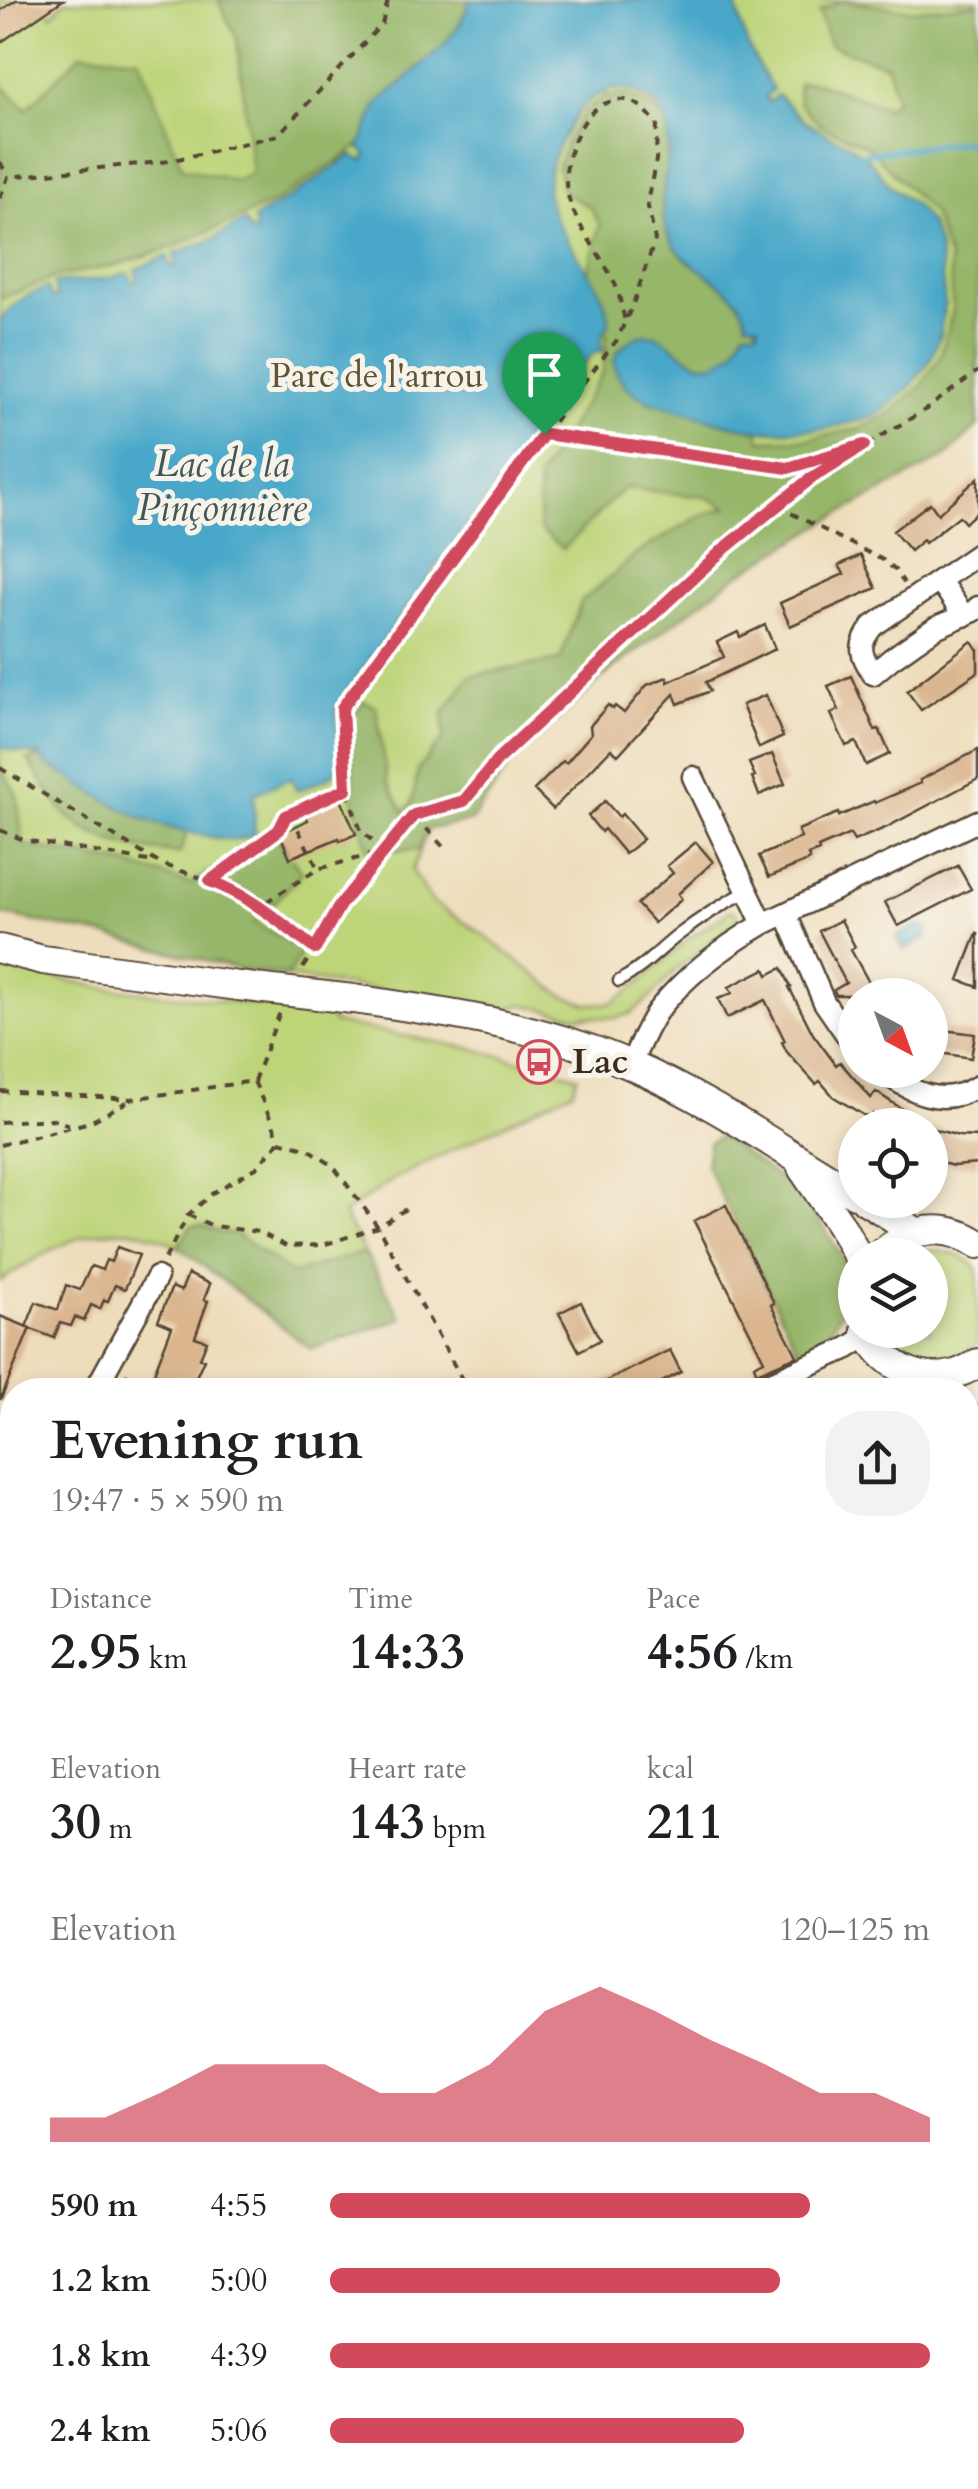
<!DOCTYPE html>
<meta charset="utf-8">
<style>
body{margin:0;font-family:Cardo,serif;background:#f2f2f2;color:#202124;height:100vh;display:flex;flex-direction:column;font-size:38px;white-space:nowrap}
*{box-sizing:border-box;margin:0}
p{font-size:32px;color:#757577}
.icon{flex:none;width:55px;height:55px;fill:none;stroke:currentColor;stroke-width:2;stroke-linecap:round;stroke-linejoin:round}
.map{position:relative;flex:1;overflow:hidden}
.drawer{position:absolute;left:0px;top:1378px;width:980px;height:1112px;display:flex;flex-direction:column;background:#fff;border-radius:40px 40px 0 0;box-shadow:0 5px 15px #0003}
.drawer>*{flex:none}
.needle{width:65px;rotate:139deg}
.tools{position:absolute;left:838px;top:978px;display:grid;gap:20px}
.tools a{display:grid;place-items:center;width:110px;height:110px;border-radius:50%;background:#fff;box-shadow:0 5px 15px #0003;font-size:50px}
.pin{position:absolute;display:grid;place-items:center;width:85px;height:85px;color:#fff;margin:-102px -42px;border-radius:50% 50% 50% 0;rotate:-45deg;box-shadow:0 0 10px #0007}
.pin .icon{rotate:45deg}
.round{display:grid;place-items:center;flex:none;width:105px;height:105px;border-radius:40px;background:#f2f2f2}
.head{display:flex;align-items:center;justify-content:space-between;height:170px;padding:0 50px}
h1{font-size:55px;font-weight:700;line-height:75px}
.metrics{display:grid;grid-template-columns:repeat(3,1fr);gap:15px;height:170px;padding:10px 50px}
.metrics div{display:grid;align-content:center}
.metrics b{font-size:50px;font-weight:700}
.metrics small{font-size:28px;font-weight:400}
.metrics p{font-size:28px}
.chart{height:280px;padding:20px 50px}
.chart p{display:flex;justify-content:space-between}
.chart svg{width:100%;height:180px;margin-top:10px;fill:#d1495b;opacity:.7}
ul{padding:0 50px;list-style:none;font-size:32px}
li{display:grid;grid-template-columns:160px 120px 1fr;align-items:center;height:75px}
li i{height:25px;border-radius:12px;background:#d1495b}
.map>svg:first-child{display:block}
</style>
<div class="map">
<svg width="978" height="2489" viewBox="0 0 978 2489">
<rect width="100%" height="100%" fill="#f7f3e8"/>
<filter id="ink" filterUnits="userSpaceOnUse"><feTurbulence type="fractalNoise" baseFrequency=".01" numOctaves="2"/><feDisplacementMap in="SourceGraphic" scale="20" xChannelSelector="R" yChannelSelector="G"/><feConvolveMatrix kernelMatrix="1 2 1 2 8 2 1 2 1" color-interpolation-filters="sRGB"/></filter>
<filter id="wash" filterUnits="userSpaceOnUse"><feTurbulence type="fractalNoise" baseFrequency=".0048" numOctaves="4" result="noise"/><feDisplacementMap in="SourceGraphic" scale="40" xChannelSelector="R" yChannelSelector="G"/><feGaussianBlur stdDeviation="2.25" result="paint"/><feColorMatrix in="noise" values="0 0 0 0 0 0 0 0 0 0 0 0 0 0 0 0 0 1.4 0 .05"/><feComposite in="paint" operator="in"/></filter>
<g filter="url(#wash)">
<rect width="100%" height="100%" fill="#edb"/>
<path fill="#bdd479" stroke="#7c7f4c" stroke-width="2.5" d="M0,0C21,0 36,0 52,15L66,0H978V426L946,456L829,520L736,576L607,673L511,763L471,821L428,829L412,870L432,902L478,931L562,995L587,1004L612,1003L630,991L687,940L731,910L736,913L738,921L677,969L650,998L630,1014L615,1018L576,1016L522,1004L510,1009L247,971L108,936L0,914Z
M0,966L104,988L327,1012L333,1023L470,1048L578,1076L573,1090L394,1179L343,1214L402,1318L311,1349L188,1253C118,1206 62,1241 0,1281Z
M932,1250C950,1252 966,1255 978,1270V1343C943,1370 911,1368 885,1330H930V1255H912Z
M833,1381L875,1385L885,1390H810Z
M968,1450L978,1460V1627L968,1635Z
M978,1687V1811L968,1813V1693Z
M978,2000V2292L968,2311V2006Z
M968,2355L978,2361V2489H881L887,2478H968Z
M274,2478H339L343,2489H282Z
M525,2478H689L672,2489H535Z"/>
<path fill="#96b669" stroke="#687044" stroke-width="2.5" d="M218,0H477L414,95L354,150L274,203L173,247L120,264L56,277L0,299V84L27,109L81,53L139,58L182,168L236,181L252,172L237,39Z
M841,1L912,10L978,3V426L946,456L829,520L736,576L607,673L511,763L471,821L428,829L419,850H368L353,796L352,717L362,701L376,706L387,781L404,812L412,804L418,769L444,738L443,714L470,676L560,660L581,602L639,552L700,516L727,507L706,497L624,488L563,549L540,530L538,478L603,372L607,336L585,283L600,225L590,207L563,192L558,166L568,139L587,109L605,97L627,95L650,106L701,152L752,301L761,349L752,408L761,440L807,439L859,429L889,414L922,385L940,357L953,310L949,259L932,213L867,146L820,125L799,103L798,83L816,82L886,107L896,100L887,65L829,45L819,11Z
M57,754L178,821L186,836L180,853C143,850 97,844 69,817C54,804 40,777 28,760Z
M0,767L17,795L23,845L123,863L191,884L273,830L302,873L255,923L303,949L288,976L247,971L108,936L0,914Z
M720,1136L790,1186L814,1211L842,1257L850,1284L843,1309L827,1335L799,1352L706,1165L709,1143Z
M200,1225L219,1232L237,1235L292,1274L364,1252L402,1318L311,1349L178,1246L191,1226Z
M444,2478H525L535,2489H441Z
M689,2478H810L813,2489H672Z"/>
<path fill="#4aa8c9" stroke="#426974" stroke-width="2.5" d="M470,0H736C740,34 754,61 773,89L765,97L769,102L778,95L803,120L830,136L849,144L870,161L892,188L918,208L930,224L939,247L945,304L940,335L930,361L910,387L882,411L866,419L824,429L762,431L727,424L648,401C632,394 617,381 614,363C616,353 619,349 627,343C660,318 673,355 699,363C705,364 709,364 715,363L734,351L745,330H758L759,324L747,322C741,286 696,275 675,247C638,196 702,123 641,95C630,89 617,87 605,92C592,96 583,105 576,116C564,134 551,156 548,178C541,221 589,262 604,301C606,307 610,316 609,323C608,328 603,331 602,336C601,341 602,346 602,351L592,354L570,383L336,705L340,767L329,777L297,791L291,778L254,794L255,835C237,842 220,839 202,835C155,827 127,813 87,789C73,781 61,770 47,765L41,756L9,750L0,746V321C13,302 27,295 48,287L51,298L57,297L54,283C80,281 103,281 128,273L133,282L138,280L135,270L167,256L171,266L177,265L174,254L209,241L244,221L251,232L256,231L254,219L291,197L352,155L363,161L367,155L359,148L378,103L442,47L460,24Z
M919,925L928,929L926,938L904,950L896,937Z"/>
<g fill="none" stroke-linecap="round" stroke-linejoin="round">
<path stroke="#4aa8c9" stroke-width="6" d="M855,155L978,140"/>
</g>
<g id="blocks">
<path fill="#dab58e" d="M16,0H63L0,43V11Z
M978,478V511L965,523L959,516L925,543L923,540L910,551L893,531L930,503L938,514Z
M861,555L876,588L790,626L780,603L844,574L839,565Z
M765,625L775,649L706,682L710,691L678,704L674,694L618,755L611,749L553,809L534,790L563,761L566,763L591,734L590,726L608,705L613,709L615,706L624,713L647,685L667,677L668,682L724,657L717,642L738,632L740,637Z
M972,641L978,650V672L921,710L907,691Z
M851,676L875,730L879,729L890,754L866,765L856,742L846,746L831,714L839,710L828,686Z
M766,695L783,737L759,748L742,705Z
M978,750V779L885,828L854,841L850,834L818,848L819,851L808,855L810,860L769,877L759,856L801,838L798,830L838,813L839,816L874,801L875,803L921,783L920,780Z
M772,754L785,784L759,795L752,777L755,776L749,763Z
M340,797L356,834L340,841L339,838L290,858L280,834L308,820L304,812Z
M605,801L619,817L622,814L643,839L625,854L604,829L601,832L588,816Z
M696,842L713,862L678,894L682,899L654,923L637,904L673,873L667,866Z
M958,866L971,889L898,926L885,902Z
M841,920L855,947L851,950L876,995H836L834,990L846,983L819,931Z
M977,933L978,934V987L959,980Z
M782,968L791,987H789L813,1034L836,1065L840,1062L871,1098L876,1092L908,1113L901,1125H887L873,1114L870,1119L834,1097L820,1081L816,1084L787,1052L782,1042L785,1041L765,1000L727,1018L718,999L732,993L729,987L765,969L768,975Z
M944,1030L975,1034L971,1058L940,1053Z
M930,1128L959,1136L978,1137V1164L953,1166L942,1163V1159L930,1156Z
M726,1205L774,1303L771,1305L797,1356L757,1373L754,1365L764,1360L694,1221Z
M117,1247L139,1255L125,1289L115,1285L108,1301L104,1300L100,1309L91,1305L84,1321L75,1317L71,1326L60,1323L54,1338L26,1327L36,1302L58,1310L66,1285L80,1290L91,1266L102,1270L106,1260L111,1262Z
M188,1274L210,1284L204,1300L208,1301L195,1337L207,1341L200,1358L204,1359L190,1390H181L152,1378L172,1327L158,1321L172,1287L181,1291Z
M581,1302L600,1340L579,1351L559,1313Z
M0,1316L30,1328L1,1399H0Z
M670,1350L681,1372L646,1390H588Z"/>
</g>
</g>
<g filter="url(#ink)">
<use href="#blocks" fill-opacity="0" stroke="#564536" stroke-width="2.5"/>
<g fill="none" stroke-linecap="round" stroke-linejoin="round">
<g stroke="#564536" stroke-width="15">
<path id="service" d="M619,981C643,968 657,952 677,936C699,919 722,904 746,892
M0,2090L12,2078
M0,2400L12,2391"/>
</g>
<g stroke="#564536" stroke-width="25">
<path id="minor" d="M978,554L873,626C857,646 860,653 873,674L891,659L935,628L974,611L978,607
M940,581L964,616
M693,777L763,924
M786,914L824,1002L855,1047
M630,1065C639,1047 647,1025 659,1009C687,974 725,946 763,924L978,821
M880,1070C911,1092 942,1109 978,1086
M95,1390L157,1277
M753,1390L848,1348L868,1335
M0,1625L12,1587
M0,1827L12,1812
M0,2030L12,2019
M0,2480L7,2489
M85,2489L101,2478
M183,2489L199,2478"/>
</g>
<g stroke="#564536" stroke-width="30">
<path id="tertiary" d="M968,1680L978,1672
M968,1821L978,1818
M0,2465L12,2456"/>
</g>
<g stroke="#564536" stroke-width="32">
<path id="secondary" d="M0,949L43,960L238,986
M353,999C447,1012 540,1026 628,1064C709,1099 780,1149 855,1194
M802,1168L840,1224L857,1255
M865,1200L916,1232
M881,1255C908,1227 945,1222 978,1244
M866,1330C881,1364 919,1385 955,1374C963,1372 971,1367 978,1363
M968,1417L978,1427"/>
</g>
<path stroke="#564536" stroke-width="4" stroke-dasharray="8 8" stroke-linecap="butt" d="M0,162L7,175
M0,198L8,177L170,161L278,135L382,24L388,0
M544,435L788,468L859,446
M777,506L883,560L895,570L904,583
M0,768L159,863L227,887L258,907L318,869L381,852
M291,815L318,869
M414,815L464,801L499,757L725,549L810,479L928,408L978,371
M0,830L24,840L154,862
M384,851L361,831L346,789L342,709L569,401L617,340L633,304L655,240L647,202L656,160L657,124C646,110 633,95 613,101C594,105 584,119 576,137C546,201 590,231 615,284C620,296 622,309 625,321
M209,881L279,830L287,816L344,790
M259,907L315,949
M303,968L340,905L414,815L448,852
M254,1081L280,1012
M0,1091L131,1099L254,1081L280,1141L309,1149L333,1166L357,1198L378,1227L468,1390
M0,1122L52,1119L69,1125
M0,1145L90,1122L127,1102
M188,1215L213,1226L259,1232L286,1246L323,1245L378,1227L412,1205
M165,1259L188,1215L214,1192L256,1168L280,1141
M125,1374L162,1390
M968,2193L978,2176
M0,2368L12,2373
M968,2388L978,2389
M0,2427L12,2418
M968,2476L975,2489
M459,2478L468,2489
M575,2478L590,2489
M660,2478L669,2489
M542,2489L557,2479L572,2478
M647,2489L660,2478
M822,2489L827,2478"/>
<use href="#service" stroke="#fff" stroke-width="10"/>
<use href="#minor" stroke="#fff" stroke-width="20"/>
<use href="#tertiary" stroke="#fff" stroke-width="25"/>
<use href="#secondary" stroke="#fff" stroke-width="28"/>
<g stroke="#564536" stroke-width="32" stroke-linecap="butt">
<path id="secondary-bridge" d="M238,986L353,999"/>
</g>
<use href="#secondary-bridge" stroke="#fff" stroke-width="28"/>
</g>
</g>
<g fill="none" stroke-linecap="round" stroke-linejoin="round" filter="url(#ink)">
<g stroke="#fff" stroke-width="20">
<path id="route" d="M544,434L788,468L864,445L810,479L724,549L500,757L464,801L414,815L340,905L315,949C282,924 249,895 210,881L279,830L286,816L346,789L342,708Z"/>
</g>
<use href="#route" stroke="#d1495b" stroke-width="12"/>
</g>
<defs>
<g id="bus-ring" transform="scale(2.25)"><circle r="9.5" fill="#f7f3e8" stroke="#d1495b" stroke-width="1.5"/><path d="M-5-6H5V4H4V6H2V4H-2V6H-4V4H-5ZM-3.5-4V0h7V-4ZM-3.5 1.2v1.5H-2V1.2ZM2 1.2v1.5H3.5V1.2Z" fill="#d1495b"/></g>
</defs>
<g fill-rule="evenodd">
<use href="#bus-ring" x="539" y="1062"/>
</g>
<g text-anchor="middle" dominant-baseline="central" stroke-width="10" stroke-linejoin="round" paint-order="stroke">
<g font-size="35" fill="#5c5435" stroke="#f7f3e8">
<text x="377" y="376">Parc de l'arrou</text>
</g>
<g font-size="35" font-weight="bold" fill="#3b2a1e" stroke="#f7f3e8" text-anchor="start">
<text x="572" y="1062">Lac</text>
</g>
<g font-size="38" font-style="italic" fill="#40565a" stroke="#f7f3e8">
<text x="222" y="464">Lac de la<tspan x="222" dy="44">Pinçonnière</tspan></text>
</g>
</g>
</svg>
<div class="tools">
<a><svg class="needle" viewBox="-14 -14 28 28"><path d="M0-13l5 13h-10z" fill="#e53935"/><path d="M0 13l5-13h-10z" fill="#757577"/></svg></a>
<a><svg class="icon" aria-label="locate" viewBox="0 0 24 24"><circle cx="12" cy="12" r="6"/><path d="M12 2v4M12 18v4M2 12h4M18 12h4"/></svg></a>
<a><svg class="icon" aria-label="layers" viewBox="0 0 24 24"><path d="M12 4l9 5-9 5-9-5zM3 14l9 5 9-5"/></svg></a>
</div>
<div class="pin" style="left:544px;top:434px;background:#1e9e55"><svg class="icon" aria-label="arrive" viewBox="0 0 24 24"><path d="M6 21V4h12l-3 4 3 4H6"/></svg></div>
<section class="drawer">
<div class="head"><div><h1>Evening run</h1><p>19:47 · 5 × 590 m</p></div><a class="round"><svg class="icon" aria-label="share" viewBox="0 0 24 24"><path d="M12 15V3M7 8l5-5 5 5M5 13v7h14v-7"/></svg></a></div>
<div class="metrics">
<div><p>Distance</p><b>2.95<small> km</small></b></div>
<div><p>Time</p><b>14:33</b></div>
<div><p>Pace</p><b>4:56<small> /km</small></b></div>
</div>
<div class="metrics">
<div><p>Elevation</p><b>30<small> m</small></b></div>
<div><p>Heart rate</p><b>143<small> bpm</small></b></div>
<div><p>kcal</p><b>211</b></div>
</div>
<div class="chart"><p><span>Elevation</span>120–125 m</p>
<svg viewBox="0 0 160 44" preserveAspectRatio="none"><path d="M0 44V38L10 38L20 32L30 25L40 25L50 25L60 32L70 32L80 25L90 12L100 6L110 12L120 19L130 25L140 32L150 32L160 38V44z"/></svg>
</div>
<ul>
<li><b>590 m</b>4:55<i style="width:80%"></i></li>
<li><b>1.2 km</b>5:00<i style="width:75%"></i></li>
<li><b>1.8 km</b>4:39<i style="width:100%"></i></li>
<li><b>2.4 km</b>5:06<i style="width:69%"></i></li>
</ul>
</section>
</div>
